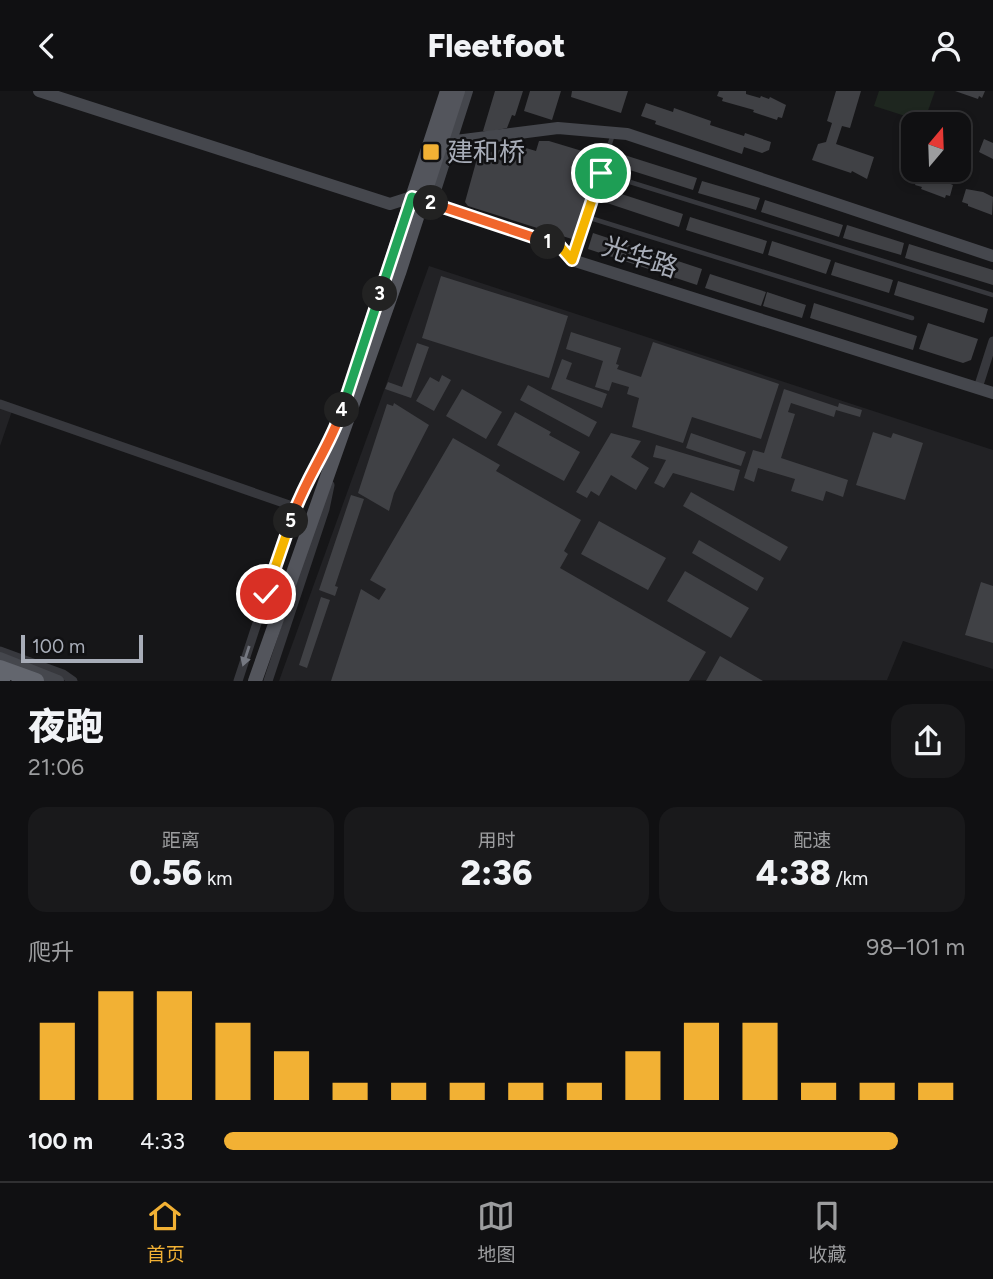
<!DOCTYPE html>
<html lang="zh">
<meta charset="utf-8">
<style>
body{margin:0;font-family:Figtree,"Noto Sans SC",sans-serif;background:#19191b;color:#f1f3f6;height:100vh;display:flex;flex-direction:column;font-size:26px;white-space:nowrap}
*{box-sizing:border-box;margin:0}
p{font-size:23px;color:#9c9d9f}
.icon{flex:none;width:38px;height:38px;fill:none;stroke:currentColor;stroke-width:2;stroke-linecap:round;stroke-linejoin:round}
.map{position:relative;height:590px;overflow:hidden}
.drawer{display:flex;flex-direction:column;background:#101012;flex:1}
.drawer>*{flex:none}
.needle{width:46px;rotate:19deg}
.buttons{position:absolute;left:901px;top:21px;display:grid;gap:14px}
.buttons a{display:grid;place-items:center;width:70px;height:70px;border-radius:14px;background:#101012;box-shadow:0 4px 10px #0003,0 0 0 2px #303032;font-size:35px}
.scale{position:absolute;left:21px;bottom:18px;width:122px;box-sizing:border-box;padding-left:7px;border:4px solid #a8adb8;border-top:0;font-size:19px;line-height:24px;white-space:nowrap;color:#a8adb8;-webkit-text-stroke:5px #111113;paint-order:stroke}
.pin{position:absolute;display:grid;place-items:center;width:60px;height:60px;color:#fff;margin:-30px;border:4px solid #fff;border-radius:50%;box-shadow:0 2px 7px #0007}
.km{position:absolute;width:35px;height:35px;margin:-18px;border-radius:50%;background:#222;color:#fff;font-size:19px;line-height:35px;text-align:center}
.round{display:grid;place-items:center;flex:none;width:74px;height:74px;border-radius:21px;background:#19191b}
.summary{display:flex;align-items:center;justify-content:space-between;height:119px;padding:0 28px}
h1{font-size:38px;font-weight:800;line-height:52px}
.stats{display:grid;grid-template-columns:repeat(3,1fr);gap:10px;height:119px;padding:7px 28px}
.stats div{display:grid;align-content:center;border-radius:18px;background:#19191b;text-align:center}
.stats b{font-size:35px;font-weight:800}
.stats small{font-size:19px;font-weight:400}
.stats p{font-size:19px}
.chart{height:196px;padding:14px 28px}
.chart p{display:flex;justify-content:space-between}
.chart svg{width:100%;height:126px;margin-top:7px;stroke:#f2b134;stroke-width:6}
ul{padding:0 28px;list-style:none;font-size:23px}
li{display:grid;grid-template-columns:112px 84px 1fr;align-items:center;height:52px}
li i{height:18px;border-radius:9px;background:#f2b134}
header{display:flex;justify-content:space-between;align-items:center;height:91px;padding:0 28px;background:#101012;font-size:32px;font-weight:800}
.dock{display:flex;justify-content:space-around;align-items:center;height:98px;border-top:2px solid #303032;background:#101012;font-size:19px;color:#9c9d9f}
.dock a{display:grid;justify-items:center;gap:4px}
.dock .active{color:#f2b134}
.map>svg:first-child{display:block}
</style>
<header><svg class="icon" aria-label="back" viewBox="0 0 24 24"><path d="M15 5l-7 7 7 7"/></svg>Fleetfoot<svg class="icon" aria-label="person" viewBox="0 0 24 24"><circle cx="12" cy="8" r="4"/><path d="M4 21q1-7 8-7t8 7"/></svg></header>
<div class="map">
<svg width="993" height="590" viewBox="0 0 993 590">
<rect width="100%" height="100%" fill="#161618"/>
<path fill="#222225" d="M429,175L993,359V578L903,550L887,589L279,590Z
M0,316L12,320L0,355Z"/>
<path fill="#1e261f" d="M879,0H935L924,31L874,15Z"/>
<path fill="#404145" d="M495,0H523L515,25L512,24L507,37L488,41L483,40Z
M530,0H561L552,29L524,20Z
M572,0H628L621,22L571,6Z
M719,0H746V3L760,7L761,5L769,8L770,6L786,14L782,27L778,26L777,29L753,21L754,19L722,10L723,7L717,5Z
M836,0H861L850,37L842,35L836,53L874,66L867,88L852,80L851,82L812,69L818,53L826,51L832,32L827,30Z
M955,0H985L982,7L979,5L978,8Z
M646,12L673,21L674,17L711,30L710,34L744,45L745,42L771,51L769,59L762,62L744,56L742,63L655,33L656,30L641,25Z
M959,38L969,44L965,55L962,54L959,61Z
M984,48L993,52V68L979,61Z
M539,50H549L602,66L575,149L468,115L465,111L478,64L500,59L517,61L519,55L536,60Z
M618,62L697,87L693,99L614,74Z
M920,82L941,86L946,89V91L953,94L950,105L946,104L945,107L921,98L922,96L915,94Z
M702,90L760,107L756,119L698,102Z
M606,98L683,123L679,136L601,110Z
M966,98L983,101L993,106L992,124L968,115V113L962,111Z
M765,109L843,134L839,146L761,121Z
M690,126L767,150L763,163L686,139Z
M847,134L904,152L901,164L843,147Z
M593,142L702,178L697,194L588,158Z
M772,150L831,169L826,183L768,164Z
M909,153L993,179V194L905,167Z
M835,171L893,189L889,202L831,184Z
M710,183L766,201L761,215L705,197Z
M441,185L568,225L549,287L422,247Z
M898,190L988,218L984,232L894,204Z
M767,201L806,214L802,227L763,215Z
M814,212L917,245L913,259L810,227Z
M928,232L978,248L971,269L963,272L919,258Z
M571,241L621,257L616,273L619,274L617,278L641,286L653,251L779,293L761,348L692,326L683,352L632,336L639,307L627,303L629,296L612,291L609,300L595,296L603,270L566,258Z
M417,252L429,256L411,307L385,298L388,291L402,296Z
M562,268L572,272L566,288L607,303L602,317L551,298Z
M442,284L451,289L434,320L416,310L430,286L439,291Z
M528,294L597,331L589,346L520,309Z
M462,298L502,321L486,348L446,325Z
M784,298L838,316L839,312L862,319L860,326L836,319L834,326L791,312L788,321L795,323L781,367L848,389L843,406L826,400L823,410L791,400L795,388L758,377L754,391L744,387L753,359L764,362Z
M394,312L429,334L394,402L389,420L358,402L387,313L393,315Z
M515,321L551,341L549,344L580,361L564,390L497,354Z
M873,341L891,347L893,342L923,352L905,409L856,394Z
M611,342L641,350L631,366L649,377L636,399L611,384L599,405L591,400L587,407L576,401Z
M691,342L746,361L741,375L686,357Z
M453,347L500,374L496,380L581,429L564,460L568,463L560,477L706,561L689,590H331L361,498L379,509L386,498L370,489Z
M656,354L740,379L734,400L673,382L664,397L654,392L666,369L653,366Z
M691,401L788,456L780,470L683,415Z
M351,404L364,408L335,495L338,496L335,505L319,499Z
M599,430L666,467L648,499L581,463Z
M699,449L764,487L757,500L692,462Z
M685,480L749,517L731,547L667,510Z
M981,491L993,495V552L965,544Z
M321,506L330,509L307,577L299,574Z
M720,565L763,590H706Z"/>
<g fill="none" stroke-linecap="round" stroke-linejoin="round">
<path stroke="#37383d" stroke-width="4.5" d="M601,82L993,204
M587,126L912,227
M573,168L613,43"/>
<path stroke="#37383d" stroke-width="9" d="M978,297L993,250
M0,313L295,416
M0,560L63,583L73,590
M238,590L298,407L334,343
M268,590L325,418L330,394"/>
<path stroke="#45474d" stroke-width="12" d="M39,0L390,113L412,106L559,154L572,169L993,302
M440,52L558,37L627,43L993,165
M431,112L467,0
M0,567L58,590"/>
<path stroke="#53555c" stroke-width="14" d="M363,256L447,0
M255,590L399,182L458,0"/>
<path stroke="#63666e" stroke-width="16" d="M0,577L36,590
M0,589L2,590"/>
</g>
<defs><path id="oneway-solid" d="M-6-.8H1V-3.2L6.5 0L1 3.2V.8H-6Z" transform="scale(1.75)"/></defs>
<use fill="#757881" href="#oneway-solid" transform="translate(246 565) rotate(108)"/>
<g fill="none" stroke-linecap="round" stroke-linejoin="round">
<g stroke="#fff" stroke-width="14">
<path id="split-1" d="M548,151L559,154L572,169L601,82"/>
</g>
<g stroke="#fff" stroke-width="14">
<path id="split-2" d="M431,112L548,151"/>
</g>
<g stroke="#fff" stroke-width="14">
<path id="split-3" d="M380,203L412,106L431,112"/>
</g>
<g stroke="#fff" stroke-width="14">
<path id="split-4" d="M342,319L380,203"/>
</g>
<g stroke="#fff" stroke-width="14">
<path id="split-5" d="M291,430C303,391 329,358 342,319"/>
</g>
<g stroke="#fff" stroke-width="14">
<path id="split-6" d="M266,503L291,430"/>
</g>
<use href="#split-1" stroke="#f5b400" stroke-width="9"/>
<use href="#split-2" stroke="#f0652b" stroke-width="9"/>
<use href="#split-3" stroke="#22a559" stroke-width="9"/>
<use href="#split-4" stroke="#22a559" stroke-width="9"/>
<use href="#split-5" stroke="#f0652b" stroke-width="9"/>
<use href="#split-6" stroke="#f5b400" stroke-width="9"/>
</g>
<rect fill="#f2b134" stroke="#111113" stroke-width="2.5" x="422" y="52" width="18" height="18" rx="3.5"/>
<g text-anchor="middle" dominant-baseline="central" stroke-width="5" stroke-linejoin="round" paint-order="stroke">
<g font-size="26" fill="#a8adb8" stroke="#111113" text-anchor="start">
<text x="447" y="61">建和桥</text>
</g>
<g font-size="26" fill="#a8adb8" stroke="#111113">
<text transform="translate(640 166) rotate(18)">光华路</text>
</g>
</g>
</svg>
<div class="buttons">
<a><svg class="needle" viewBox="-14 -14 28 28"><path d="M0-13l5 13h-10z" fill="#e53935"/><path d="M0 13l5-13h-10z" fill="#9c9d9f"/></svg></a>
</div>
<div class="scale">100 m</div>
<div class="pin" style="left:601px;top:82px;background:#1e9e55"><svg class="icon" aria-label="arrive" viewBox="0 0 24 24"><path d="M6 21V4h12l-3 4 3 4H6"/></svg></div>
<div class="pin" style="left:266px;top:503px;background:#d93025"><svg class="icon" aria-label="check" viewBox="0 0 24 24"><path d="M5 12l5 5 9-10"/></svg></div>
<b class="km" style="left:548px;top:151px">1</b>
<b class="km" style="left:431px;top:112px">2</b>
<b class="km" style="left:380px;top:203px">3</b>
<b class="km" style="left:342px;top:319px">4</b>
<b class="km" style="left:291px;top:430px">5</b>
</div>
<section class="drawer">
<div class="summary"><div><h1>夜跑</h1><p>21:06</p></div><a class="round"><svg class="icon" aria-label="share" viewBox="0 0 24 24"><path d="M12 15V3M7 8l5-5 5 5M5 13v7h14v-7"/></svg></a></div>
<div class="stats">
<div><p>距离</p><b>0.56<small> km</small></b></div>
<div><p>用时</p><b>2:36</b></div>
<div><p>配速</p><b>4:38<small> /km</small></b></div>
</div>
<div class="chart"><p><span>爬升</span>98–101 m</p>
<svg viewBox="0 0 160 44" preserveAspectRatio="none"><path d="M5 44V17M15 44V6M25 44V6M35 44V17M45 44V27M55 44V38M65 44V38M75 44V38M85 44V38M95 44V38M105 44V27M115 44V17M125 44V17M135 44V38M145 44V38M155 44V38"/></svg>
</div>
<ul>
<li><b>100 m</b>4:33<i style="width:91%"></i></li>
</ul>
</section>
<nav class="dock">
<a class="active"><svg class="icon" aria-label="home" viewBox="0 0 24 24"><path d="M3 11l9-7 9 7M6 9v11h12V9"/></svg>首页</a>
<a><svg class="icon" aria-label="map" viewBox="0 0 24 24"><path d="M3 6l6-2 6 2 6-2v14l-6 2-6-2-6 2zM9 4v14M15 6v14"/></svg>地图</a>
<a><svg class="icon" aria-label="saved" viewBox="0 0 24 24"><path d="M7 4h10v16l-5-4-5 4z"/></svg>收藏</a>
</nav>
